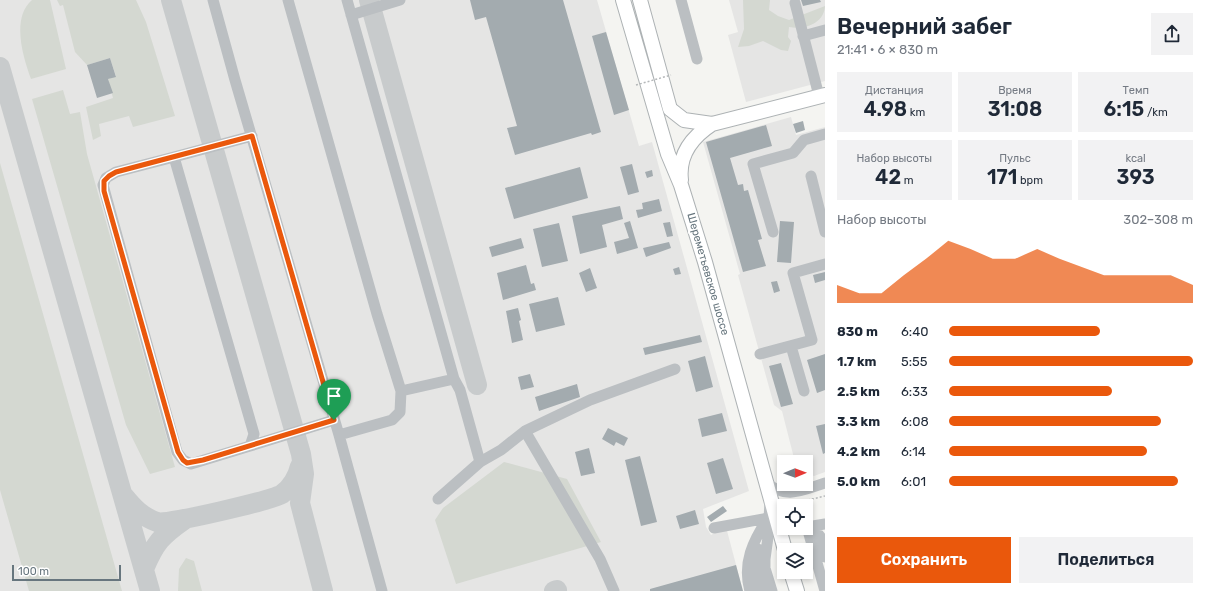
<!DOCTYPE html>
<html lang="ru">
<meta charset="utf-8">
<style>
body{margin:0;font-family:Rubik,sans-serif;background:#f2f2f3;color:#1f2937;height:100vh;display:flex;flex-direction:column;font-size:15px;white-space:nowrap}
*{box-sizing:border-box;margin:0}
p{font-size:13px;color:#747a83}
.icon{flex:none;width:22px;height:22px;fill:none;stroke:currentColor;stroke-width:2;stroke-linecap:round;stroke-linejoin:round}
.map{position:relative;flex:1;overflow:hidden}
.sheet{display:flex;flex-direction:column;background:#fff;width:380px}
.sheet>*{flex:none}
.needle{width:26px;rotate:89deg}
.tools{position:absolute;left:777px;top:455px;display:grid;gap:8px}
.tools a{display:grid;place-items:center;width:36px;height:36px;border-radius:0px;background:#fff;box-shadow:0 2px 6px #0003;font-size:20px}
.scale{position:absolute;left:12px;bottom:10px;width:109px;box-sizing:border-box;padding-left:4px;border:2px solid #67767e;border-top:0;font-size:11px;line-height:14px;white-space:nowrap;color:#67767e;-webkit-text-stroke:3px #fff;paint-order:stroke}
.pin{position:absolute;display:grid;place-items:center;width:34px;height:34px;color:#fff;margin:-41px -17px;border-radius:50% 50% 50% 0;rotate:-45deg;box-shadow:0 0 4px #0007}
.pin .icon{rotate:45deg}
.round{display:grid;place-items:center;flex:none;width:42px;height:42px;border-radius:0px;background:#f2f2f3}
.overview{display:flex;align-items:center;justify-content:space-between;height:68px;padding:0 12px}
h1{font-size:22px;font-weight:600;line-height:30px}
.metrics{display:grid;grid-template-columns:repeat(3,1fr);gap:6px;height:68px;padding:4px 12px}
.metrics div{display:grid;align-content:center;border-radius:0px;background:#f2f2f3;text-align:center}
.metrics b{font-size:20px;font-weight:600}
.metrics small{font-size:11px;font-weight:400}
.metrics p{font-size:11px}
.chart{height:112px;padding:8px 12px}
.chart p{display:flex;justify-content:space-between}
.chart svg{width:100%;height:72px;margin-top:4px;fill:#ea580c;opacity:.7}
.primary-button{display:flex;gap:8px;margin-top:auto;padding:8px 12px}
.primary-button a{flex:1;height:46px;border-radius:0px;background:#ea580c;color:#fff;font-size:16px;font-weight:600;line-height:46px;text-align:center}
.primary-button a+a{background:#f2f2f3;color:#1f2937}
ul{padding:0 12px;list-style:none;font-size:13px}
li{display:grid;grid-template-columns:64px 48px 1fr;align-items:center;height:30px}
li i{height:10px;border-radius:5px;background:#ea580c}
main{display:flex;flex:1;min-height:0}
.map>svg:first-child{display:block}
</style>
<main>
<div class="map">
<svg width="825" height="591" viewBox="0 0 825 591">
<rect width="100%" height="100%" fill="#f4f4f1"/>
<path fill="#e5e5e4" d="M0,0H597L639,146L652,142L749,491L703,509L706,527L711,535L726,527L743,591H0Z
M729,0H825V81L746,102L728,35L738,32Z
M791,117L796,135L825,127V472L814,476L806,473V462H795L782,411L774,405L738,275L740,274L703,142Z"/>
<path fill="#d4d8d1" d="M32,0H50L66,69L31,79C23,57 11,18 32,0Z
M57,0H136L146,22L175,116L133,127L129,116L99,124L101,136L93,140L86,107L113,98L108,79L116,76L110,58L87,65L75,52L63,5L60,6Z
M743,0H770L769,10L778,16L789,20L825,6C824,24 804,30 789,27L788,37L791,41L788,51L781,50L763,41L749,46L738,47L744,29Z
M63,90L70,114L80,112L87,154L175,467L150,474L126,425L32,99Z
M0,163L122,591H29L0,490Z
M504,462L567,479L601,542L456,584L435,520L443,508Z
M186,558L194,561L202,591H178L179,569Z"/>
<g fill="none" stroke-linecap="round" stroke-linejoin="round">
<path stroke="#c8cbcc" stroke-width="20" d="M171,0L301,454L304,474L300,503L323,591
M369,0L477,385
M0,67L150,591
M124,496C133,507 142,517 157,522C168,525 272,500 282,494C291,488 298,476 300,466
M144,569C155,543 161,536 184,520
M554,591L557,590"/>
</g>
<path fill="#a3abaf" d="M470,0H563L601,132L592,135L591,133L515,155L507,128L517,126L486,17L475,20Z
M801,0H820L821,2L803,6Z
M606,32L629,110L614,115L592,36Z
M110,58L116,77L108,79L113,93L97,98L87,65Z
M803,121L805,130L796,133L793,124Z
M766,125L772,146L730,158L738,185L743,184L744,191L748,190L762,239L758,240L766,266L743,272L706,142Z
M632,164L639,192L628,195L620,167Z
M580,167L588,198L514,219L505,188Z
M652,170L653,176L647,178L645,172Z
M659,199L662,211L638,218L636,210L643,209L642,203Z
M620,206L623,219L602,225L607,247L580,254L572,216Z
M630,221L638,248L617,254L614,242L629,238L624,223Z
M780,221L794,222L791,263L777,262Z
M670,222L673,236L667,237L663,223Z
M559,223L568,261L542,267L533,229Z
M521,238L524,248L492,257L489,247Z
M669,242L671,248L646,257L643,248Z
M526,265L531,284L534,283L536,290L503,300L497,273Z
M679,267L681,274L675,275L673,269Z
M590,268L597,288L586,292L579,273Z
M825,272V280L815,283L813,275Z
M777,281L780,291L774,293L771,282Z
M558,297L565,325L536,332L529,304Z
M518,308L521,320L519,321L523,340L512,343L506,311Z
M700,335L702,342L645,355L643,348Z
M825,354V390L817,393L807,360Z
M705,356L713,387L696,392L688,361Z
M781,363L793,404L781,407L769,366Z
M530,374L534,387L521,390L518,377Z
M577,384L580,397L539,411L535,397Z
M722,413L727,431L702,437L698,419Z
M825,424V453L823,454L816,426Z
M608,428L628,438L624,446L616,442L614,446L602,439Z
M589,448L595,473L581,476L575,452Z
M640,456L657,522L641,526L625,460Z
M723,458L733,489L716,494L707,463Z
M723,506L727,511L711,522L707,517Z
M695,510L699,524L680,529L676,516Z
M736,565L743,591H650V589Z"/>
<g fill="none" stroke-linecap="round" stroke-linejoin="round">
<g stroke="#adb2b4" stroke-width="16">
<path id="major" d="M623,0L668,154L681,185L705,262L785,550
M640,0L670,109L684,120L712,124L825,95
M681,180C678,155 692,137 712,124
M791,572L797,591"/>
</g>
<path stroke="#b5b8ba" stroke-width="1.5" stroke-dasharray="2 2" stroke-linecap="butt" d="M808,500L825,496"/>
<path stroke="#bbbfc2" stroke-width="11" d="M213,0L235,80L339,435
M288,0L377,314L401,391
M347,0L454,379
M681,0L697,59
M795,3L819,96
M351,15L400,0
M803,36L825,30
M174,157L116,172L106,178L103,185L177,452L183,460L191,464L250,446L254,434L174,157L252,136
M811,176L825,232
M773,232L753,164L793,153L804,140L825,134
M791,346L804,391
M760,354L812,340L793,273L825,264
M525,431L600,559L614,591
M250,446L334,420
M480,462L501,450L525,431L590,400L675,369
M766,482C785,500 803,490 825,483
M770,499L784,509
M770,501L768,537L765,559V568L772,591
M806,526L819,535L825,543
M714,528L768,518
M819,536L825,557
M758,549L755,562L761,591
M382,591L339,435L392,420L400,412L401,391L454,379L460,390L480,462L438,499
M750,591C742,563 753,541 768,518
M825,591L807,527L825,524"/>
<use href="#major" stroke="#fff" stroke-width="14"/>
<path stroke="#b5b8ba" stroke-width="1.5" stroke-dasharray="2 2" stroke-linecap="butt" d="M636,85L671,75"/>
</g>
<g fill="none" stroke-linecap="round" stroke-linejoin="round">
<g stroke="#fff" stroke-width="8">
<path id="route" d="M252,136L334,420L203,460L187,463L183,460L178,452L104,191V181L109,176L116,172Z"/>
</g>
<use href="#route" stroke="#ea580c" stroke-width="5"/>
</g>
<g text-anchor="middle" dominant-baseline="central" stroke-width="4" stroke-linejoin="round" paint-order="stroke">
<g font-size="11" fill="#67767e" stroke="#fff">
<text transform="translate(708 274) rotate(74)">Шереметьевское шоссе</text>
</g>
</g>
</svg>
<div class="tools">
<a><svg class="needle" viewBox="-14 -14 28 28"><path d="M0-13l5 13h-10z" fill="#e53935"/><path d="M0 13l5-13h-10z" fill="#747a83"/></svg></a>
<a><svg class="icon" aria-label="locate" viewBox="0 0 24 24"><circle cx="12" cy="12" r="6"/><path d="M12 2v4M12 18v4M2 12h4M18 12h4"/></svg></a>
<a><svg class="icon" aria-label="layers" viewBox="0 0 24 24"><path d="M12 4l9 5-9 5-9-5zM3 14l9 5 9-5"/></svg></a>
</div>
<div class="scale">100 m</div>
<div class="pin" style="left:334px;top:420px;background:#1e9e55"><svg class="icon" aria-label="arrive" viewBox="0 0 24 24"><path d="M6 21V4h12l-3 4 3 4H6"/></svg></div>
</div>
<section class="sheet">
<div class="overview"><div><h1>Вечерний забег</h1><p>21:41 · 6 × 830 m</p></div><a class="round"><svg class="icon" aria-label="share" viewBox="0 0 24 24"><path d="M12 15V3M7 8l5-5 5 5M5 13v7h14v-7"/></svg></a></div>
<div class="metrics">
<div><p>Дистанция</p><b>4.98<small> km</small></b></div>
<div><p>Время</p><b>31:08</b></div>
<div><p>Темп</p><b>6:15<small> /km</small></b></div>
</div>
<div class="metrics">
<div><p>Набор высоты</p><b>42<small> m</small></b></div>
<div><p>Пульс</p><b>171<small> bpm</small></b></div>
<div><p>kcal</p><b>393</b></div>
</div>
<div class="chart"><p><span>Набор высоты</span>302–308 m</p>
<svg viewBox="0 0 160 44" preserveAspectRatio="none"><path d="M0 44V33L10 38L20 38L30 27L40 17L50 6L60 11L70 17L80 17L90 11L100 17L110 22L120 27L130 27L140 27L150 27L160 33V44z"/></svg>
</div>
<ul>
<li><b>830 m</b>6:40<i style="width:62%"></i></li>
<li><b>1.7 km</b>5:55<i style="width:100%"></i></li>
<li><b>2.5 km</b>6:33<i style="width:67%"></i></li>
<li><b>3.3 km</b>6:08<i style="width:87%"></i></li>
<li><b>4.2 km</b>6:14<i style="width:81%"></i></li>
<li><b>5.0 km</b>6:01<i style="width:94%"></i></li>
</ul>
<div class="primary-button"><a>Сохранить</a><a>Поделиться</a></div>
</section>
</main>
